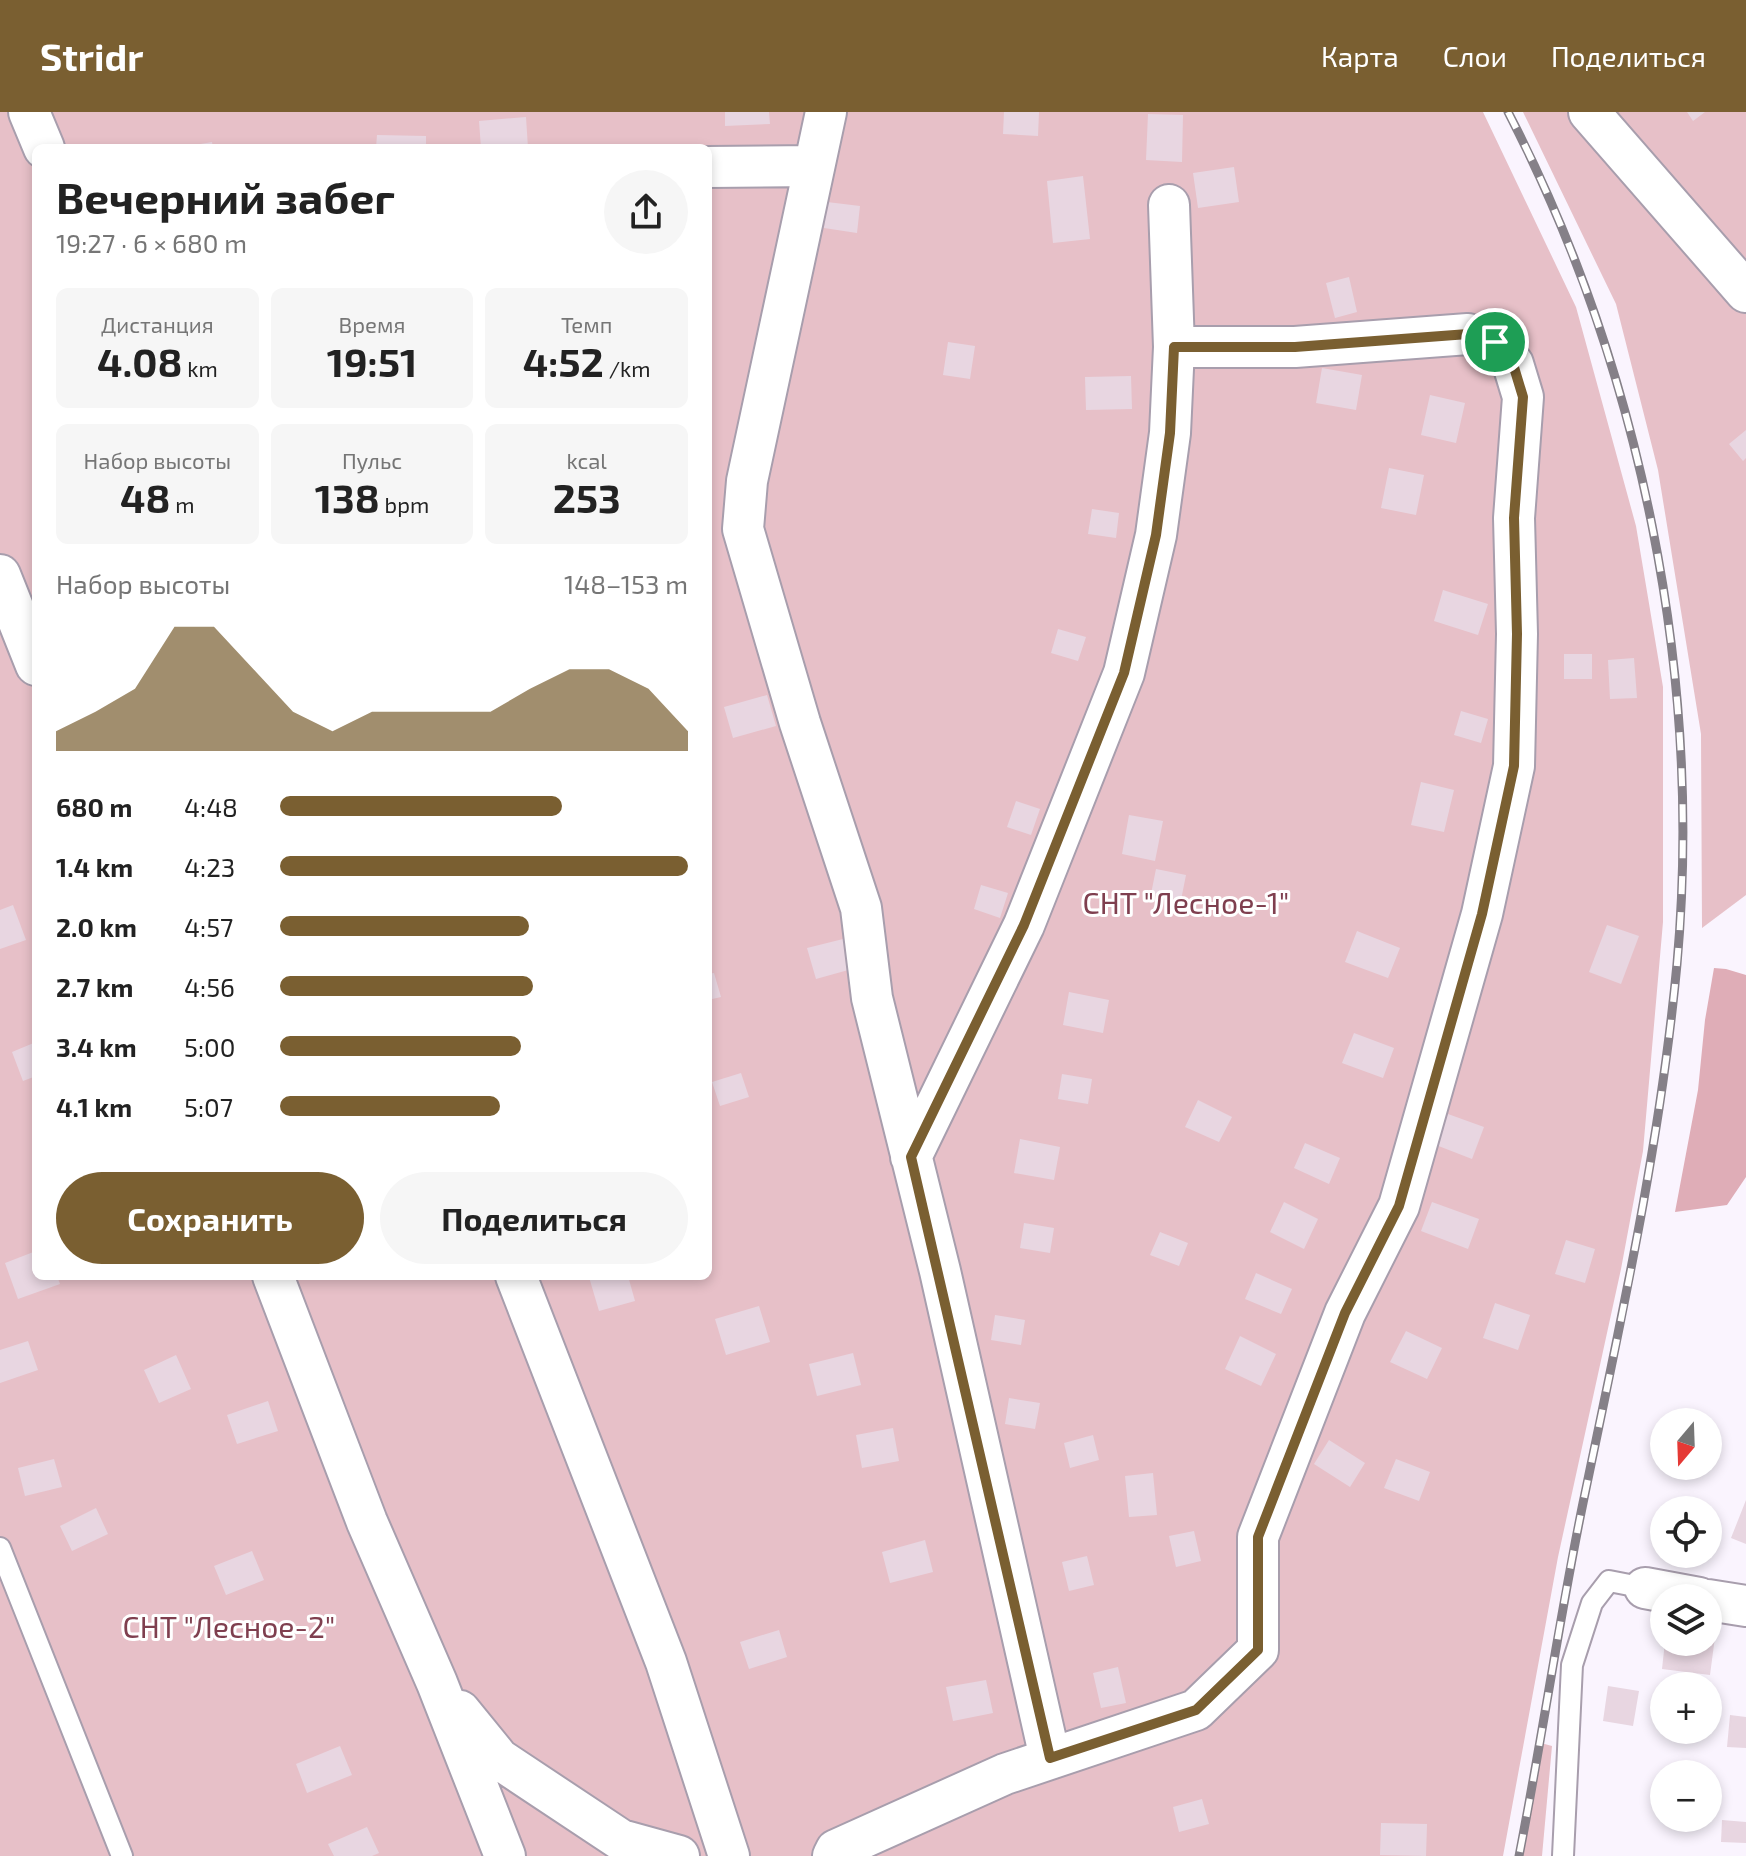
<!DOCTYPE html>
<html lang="ru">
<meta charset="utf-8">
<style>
body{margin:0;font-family:"Exo 2",sans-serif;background:#f6f6f6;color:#222;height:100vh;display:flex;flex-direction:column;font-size:30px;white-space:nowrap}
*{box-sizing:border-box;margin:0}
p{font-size:26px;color:#767676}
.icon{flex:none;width:44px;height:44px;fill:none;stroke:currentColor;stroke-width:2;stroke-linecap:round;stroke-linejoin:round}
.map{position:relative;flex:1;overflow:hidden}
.details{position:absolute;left:32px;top:32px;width:680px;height:1136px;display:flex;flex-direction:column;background:#fff;border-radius:12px;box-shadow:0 4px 12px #0003}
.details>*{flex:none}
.needle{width:52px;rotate:199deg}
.buttons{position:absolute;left:1650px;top:1296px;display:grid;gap:16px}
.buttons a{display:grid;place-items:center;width:72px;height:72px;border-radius:50%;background:#fff;box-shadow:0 4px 12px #0003;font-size:40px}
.pin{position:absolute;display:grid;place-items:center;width:68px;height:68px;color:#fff;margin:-34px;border:4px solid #fff;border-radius:50%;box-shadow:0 2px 8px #0007}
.round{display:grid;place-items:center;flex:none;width:84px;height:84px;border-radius:42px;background:#f6f6f6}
.overview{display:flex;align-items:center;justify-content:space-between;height:136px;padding:0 24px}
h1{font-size:44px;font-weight:700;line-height:60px}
.figures{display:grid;grid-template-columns:repeat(3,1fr);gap:12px;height:136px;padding:8px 24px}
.figures div{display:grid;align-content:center;border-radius:12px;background:#f6f6f6;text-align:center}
.figures b{font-size:40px;font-weight:700}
.figures small{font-size:22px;font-weight:400}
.figures p{font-size:22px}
.chart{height:224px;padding:16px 24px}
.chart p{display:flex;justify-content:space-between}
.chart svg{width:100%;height:144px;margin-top:8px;fill:#7a5f31;opacity:.7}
.cta{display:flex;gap:16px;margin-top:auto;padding:16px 24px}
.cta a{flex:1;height:92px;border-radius:48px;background:#7a5f31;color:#fff;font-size:32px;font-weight:700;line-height:92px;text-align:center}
.cta a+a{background:#f6f6f6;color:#222}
ul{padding:0 24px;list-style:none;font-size:26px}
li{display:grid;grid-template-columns:128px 96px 1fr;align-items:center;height:60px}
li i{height:20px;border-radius:10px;background:#7a5f31}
header{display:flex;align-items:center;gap:48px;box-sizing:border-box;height:112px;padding:0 40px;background:#7a5f31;color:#fff}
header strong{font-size:38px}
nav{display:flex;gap:44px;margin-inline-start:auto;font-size:28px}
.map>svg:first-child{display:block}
</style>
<header>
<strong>Stridr</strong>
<nav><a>Карта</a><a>Слои</a><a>Поделиться</a></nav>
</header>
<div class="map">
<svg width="1746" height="1744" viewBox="0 0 1746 1744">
<rect width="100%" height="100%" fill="#faf4fe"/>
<path fill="#e7c0c8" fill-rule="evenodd" d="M0,0H1483L1576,195L1636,414L1663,575V810L1643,1039L1621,1157L1558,1445L1503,1744H0ZM36,36H708V1164H36Z
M1523,0H1746V783L1702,816L1701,622L1658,358L1616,192Z
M1541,1631L1552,1634L1542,1744H1519Z"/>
<path fill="#dfadb7" d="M1714,856L1726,857L1746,863V1065L1727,1093L1675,1100L1698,978L1705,908Z"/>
<path fill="#e8d6e1" d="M725,0H769L770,12L725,14Z
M1004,0H1039L1038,24L1003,22Z
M1687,0H1705L1693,9Z
M1148,2L1183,3L1182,50L1146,48Z
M526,5L528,36H481L479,9Z
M377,23L426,24V36H376Z
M212,30L213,36H190L189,34Z
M1234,55L1239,90L1198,96L1193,61Z
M1083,64L1090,127L1053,131L1047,69Z
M827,90L860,94L857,121L824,116Z
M1349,165L1357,200L1335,206L1326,171Z
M948,230L975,234L970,267L943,263Z
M1322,256L1362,263L1356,298L1316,291Z
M1131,264L1132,297L1086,298L1085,265Z
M1430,283L1465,291L1456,331L1421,323Z
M1746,318V346L1743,349L1729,332Z
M1389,356L1424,363L1416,403L1381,396Z
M1092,397L1119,401L1116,426L1088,422Z
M1443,478L1488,492L1478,523L1434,509Z
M1058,517L1086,525L1078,549L1051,541Z
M1564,542H1592V567H1564Z
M1634,546L1637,586L1610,587L1608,548Z
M767,583L776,614L733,626L724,595Z
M1461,599L1488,607L1481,631L1454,623Z
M1421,670L1454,678L1444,720L1411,713Z
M1016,689L1040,697L1031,723L1007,715Z
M1129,703L1163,709L1155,749L1122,742Z
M1156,757L1186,763L1181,788L1151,782Z
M981,773L1008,781L1000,806L974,797Z
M13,793L26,828L0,837V798Z
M1607,813L1639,824L1621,872L1589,860Z
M1357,819L1400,836L1388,866L1345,850Z
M851,825L859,855L816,867L807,836Z
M714,861L721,885L708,888V862Z
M1069,880L1109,888L1103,921L1063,913Z
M1354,921L1394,936L1383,966L1342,951Z
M36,930V964L23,969L12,940Z
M741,961L749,985L720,994L712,970Z
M1062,962L1092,967L1088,992L1058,987Z
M1198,988L1232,1005L1219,1030L1185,1015Z
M1448,1002L1484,1015L1472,1047L1436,1033Z
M1020,1027L1060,1035L1054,1068L1014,1061Z
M1305,1031L1340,1046L1329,1072L1294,1056Z
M1284,1090L1318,1107L1304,1137L1270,1120Z
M1432,1090L1479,1107L1468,1137L1421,1119Z
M1024,1111L1054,1116L1050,1141L1020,1136Z
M1160,1120L1188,1131L1179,1154L1150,1143Z
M1566,1128L1595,1137L1585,1171L1555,1162Z
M36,1139V1164H57L60,1172L18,1187L5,1151Z
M1256,1161L1292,1177L1281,1202L1245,1187Z
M628,1164L635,1189L599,1199L589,1165Z
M1495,1191L1530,1203L1518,1238L1483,1226Z
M759,1194L770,1230L726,1243L715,1207Z
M995,1203L1025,1208L1021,1233L991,1228Z
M1406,1219L1442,1236L1427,1267L1390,1250Z
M1240,1224L1276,1242L1261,1274L1225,1257Z
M28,1229L38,1258L0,1271V1238Z
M853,1241L861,1273L817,1284L809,1252Z
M176,1243L191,1277L159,1291L144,1258Z
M1009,1286L1040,1291L1035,1317L1005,1312Z
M268,1289L278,1319L237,1332L227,1303Z
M893,1316L899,1349L862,1356L856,1323Z
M1093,1323L1099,1348L1070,1356L1064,1331Z
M1329,1328L1365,1351L1350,1375L1314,1352Z
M54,1347L62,1375L25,1384L18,1356Z
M1396,1347L1430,1360L1419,1389L1384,1376Z
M1153,1361L1157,1403L1129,1405L1125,1364Z
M1746,1388V1432L1731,1426Z
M96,1396L108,1422L72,1439L60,1414Z
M1194,1419L1201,1449L1176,1455L1169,1424Z
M925,1428L933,1460L890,1471L882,1440Z
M252,1439L264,1468L226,1483L214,1454Z
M1087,1444L1094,1473L1069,1479L1062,1450Z
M1708,1509L1717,1510L1710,1563L1662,1557L1665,1530H1708Z
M779,1518L787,1545L749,1557L740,1530Z
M1118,1555L1126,1591L1101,1596L1093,1561Z
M986,1568L993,1601L953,1609L946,1575Z
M1608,1574L1639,1579L1633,1614L1603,1609Z
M1730,1603L1746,1605V1636L1727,1635Z
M340,1634L352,1663L307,1681L296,1652Z
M1202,1687L1209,1712L1179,1720L1173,1695Z
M1722,1708L1746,1710V1731L1721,1730Z
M1381,1711L1427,1712L1426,1744L1380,1743Z
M367,1715L379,1741L372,1744H334L328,1732Z"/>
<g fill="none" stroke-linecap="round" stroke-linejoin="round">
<g stroke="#a89ead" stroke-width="24">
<path id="lane" d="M0,1436L122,1744
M1563,1744L1572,1553L1592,1491L1609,1469L1645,1476"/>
</g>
<g stroke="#a89ead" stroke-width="44">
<path id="street" d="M29,0L44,36
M826,0L747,369L743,417L800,611L861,796L872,886L940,1159L1050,1646
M1589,0L1746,180
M708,55L814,54
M0,463L36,553
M911,1045L1024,813L1124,561L1156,423L1170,321L1174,235L1169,93
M273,1164L367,1410L437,1571L505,1744
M516,1164L666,1550L729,1744
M1645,1476L1699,1486
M1708,1488L1746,1494
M460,1599L499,1647L621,1728L679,1744
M833,1744L836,1738L1005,1662L1196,1598L1258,1538V1425L1345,1201L1399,1094L1482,802L1514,654L1517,522L1514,406L1523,285L1513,252L1495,230L1468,222L1295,235H1174"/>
</g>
<use href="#lane" stroke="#fff" stroke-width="20"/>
<use href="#street" stroke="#fff" stroke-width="40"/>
<g stroke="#858088" stroke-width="9">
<path id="rail" d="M1508,0C1641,257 1703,563 1677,852C1660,1034 1620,1212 1583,1391C1559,1508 1542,1627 1519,1744"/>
</g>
<use href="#rail" stroke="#fff" stroke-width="6" stroke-dasharray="18" stroke-linecap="butt"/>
</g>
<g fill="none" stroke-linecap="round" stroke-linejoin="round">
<g stroke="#fff" stroke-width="16">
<path id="route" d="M1468,222L1495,230L1513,252L1523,285L1514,406L1517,522L1514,654L1482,802L1399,1094L1345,1201L1258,1425V1538L1196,1598L1050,1646L911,1045L1024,813L1124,561L1156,423L1170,321L1174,235H1295Z"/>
</g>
<use href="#route" stroke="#7a5f31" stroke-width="10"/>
</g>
<g text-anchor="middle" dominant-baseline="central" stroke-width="6" stroke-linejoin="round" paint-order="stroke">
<g font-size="30" fill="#7f3f4f" stroke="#fff">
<text x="1186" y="790">СНТ "Лесное-1"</text>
<text x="229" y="1514">СНТ "Лесное-2"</text>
</g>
</g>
</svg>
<div class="buttons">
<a><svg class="needle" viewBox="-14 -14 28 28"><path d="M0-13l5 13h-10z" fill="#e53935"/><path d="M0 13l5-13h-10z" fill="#767676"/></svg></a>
<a><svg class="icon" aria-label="locate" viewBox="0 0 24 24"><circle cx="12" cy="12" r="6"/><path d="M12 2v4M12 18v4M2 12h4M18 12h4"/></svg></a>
<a><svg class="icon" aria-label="layers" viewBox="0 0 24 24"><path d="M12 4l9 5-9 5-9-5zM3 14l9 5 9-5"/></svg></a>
<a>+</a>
<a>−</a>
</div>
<div class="pin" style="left:1495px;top:230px;background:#1e9e55"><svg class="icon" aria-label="arrive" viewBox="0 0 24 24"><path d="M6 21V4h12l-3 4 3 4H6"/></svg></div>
<section class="details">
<div class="overview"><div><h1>Вечерний забег</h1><p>19:27 · 6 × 680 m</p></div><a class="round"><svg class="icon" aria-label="share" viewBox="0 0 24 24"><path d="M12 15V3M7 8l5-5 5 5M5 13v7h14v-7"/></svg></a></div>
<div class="figures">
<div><p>Дистанция</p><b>4.08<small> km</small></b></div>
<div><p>Время</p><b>19:51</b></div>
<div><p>Темп</p><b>4:52<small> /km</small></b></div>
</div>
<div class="figures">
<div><p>Набор высоты</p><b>48<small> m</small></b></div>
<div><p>Пульс</p><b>138<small> bpm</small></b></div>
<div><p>kcal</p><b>253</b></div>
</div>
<div class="chart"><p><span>Набор высоты</span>148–153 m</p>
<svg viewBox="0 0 160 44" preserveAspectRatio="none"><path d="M0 44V38L10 32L20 25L30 6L40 6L50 19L60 32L70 38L80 32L90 32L100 32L110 32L120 25L130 19L140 19L150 25L160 38V44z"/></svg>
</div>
<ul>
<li><b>680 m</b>4:48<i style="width:69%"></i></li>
<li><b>1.4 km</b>4:23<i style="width:100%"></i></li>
<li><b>2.0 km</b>4:57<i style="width:61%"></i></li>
<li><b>2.7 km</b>4:56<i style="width:62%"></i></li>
<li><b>3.4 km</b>5:00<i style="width:59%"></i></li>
<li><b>4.1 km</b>5:07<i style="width:54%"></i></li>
</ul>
<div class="cta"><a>Сохранить</a><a>Поделиться</a></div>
</section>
</div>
